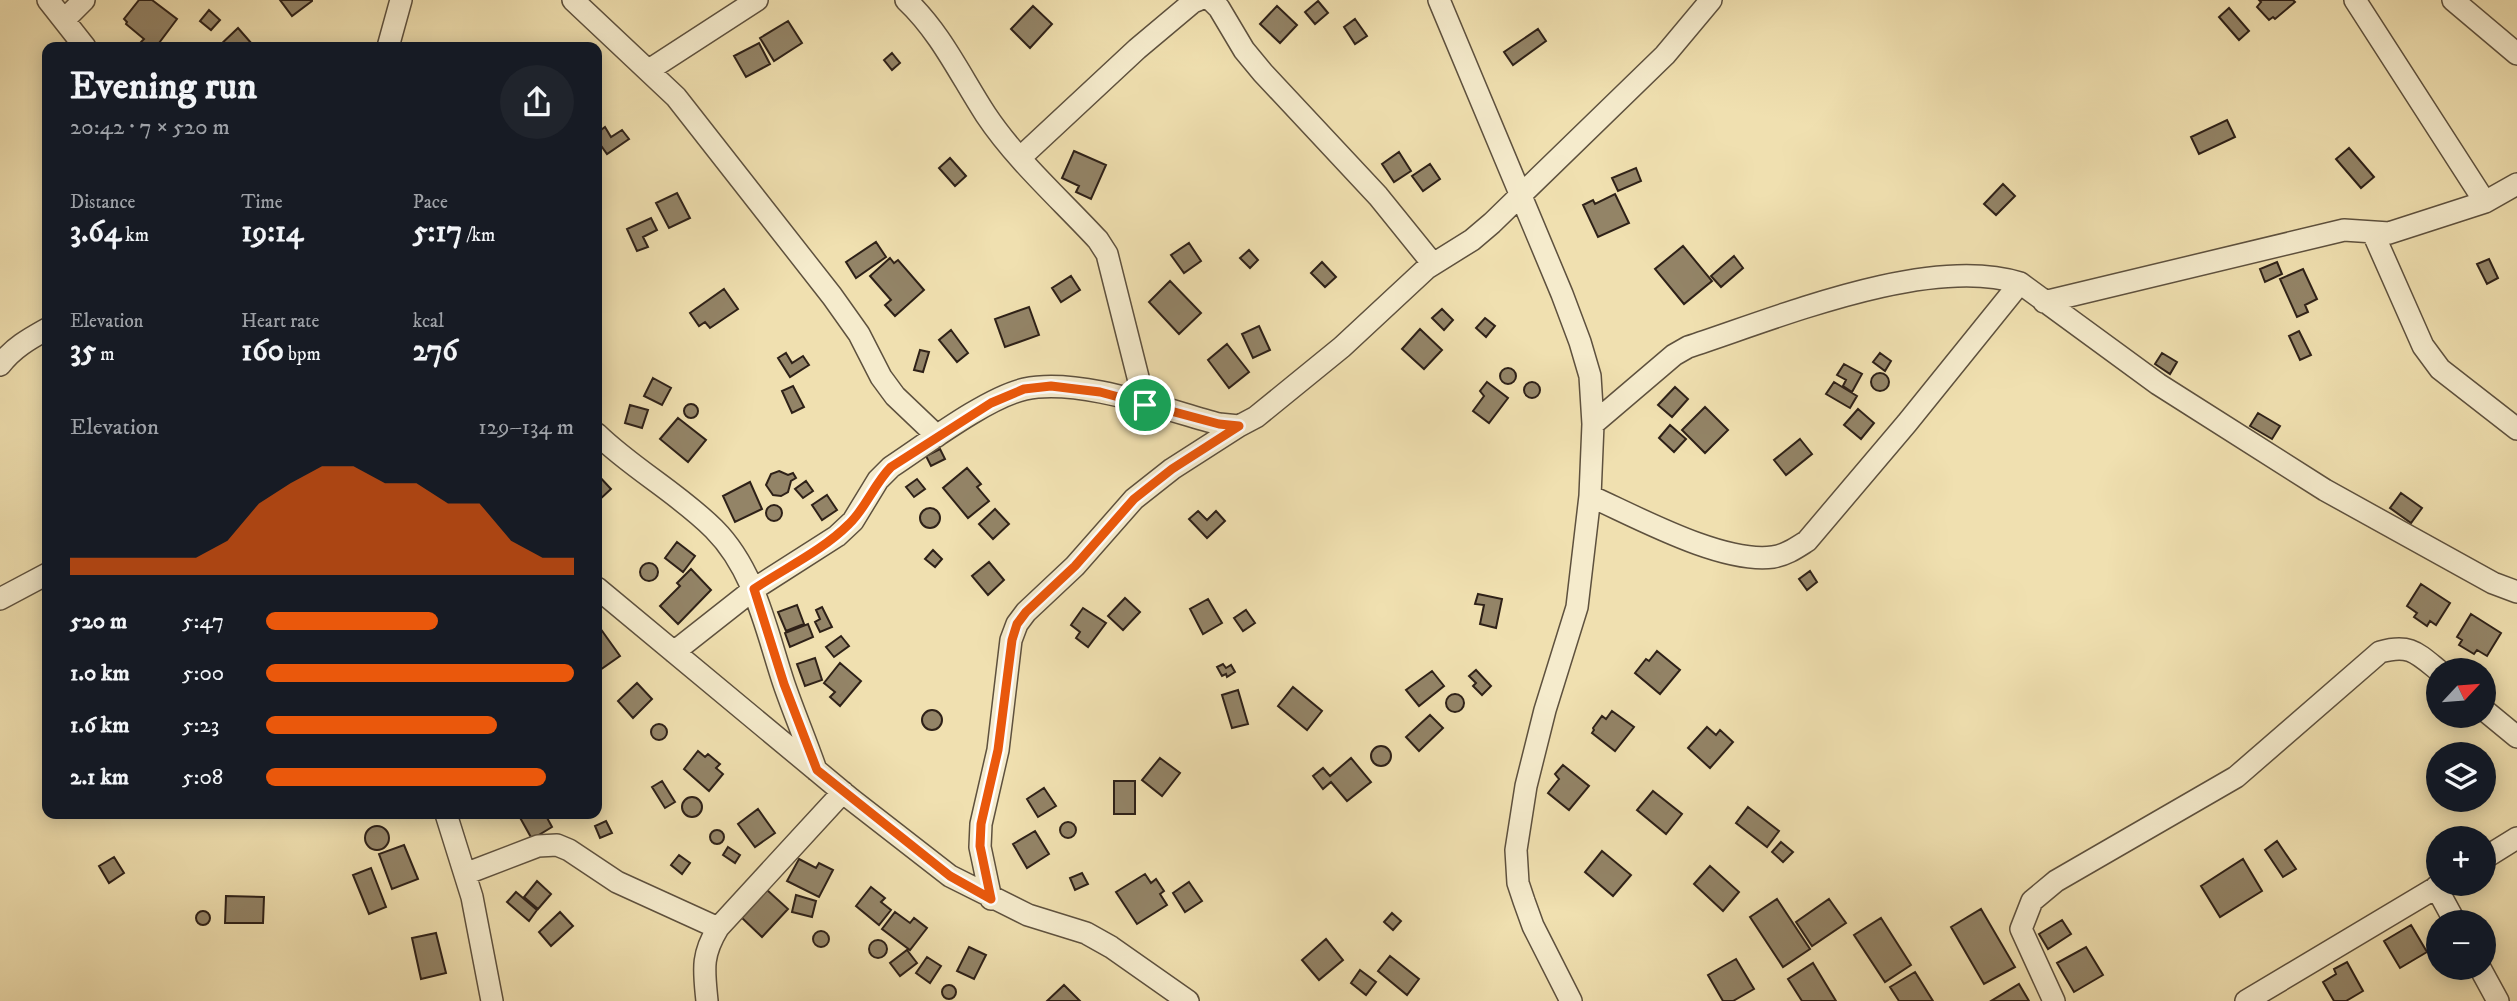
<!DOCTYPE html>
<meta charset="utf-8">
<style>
body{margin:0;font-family:"IM FELL DW Pica",serif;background:#20242c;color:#f1f3f6;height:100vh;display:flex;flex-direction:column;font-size:26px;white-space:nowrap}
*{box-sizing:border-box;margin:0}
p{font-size:23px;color:#9ea1a6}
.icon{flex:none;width:38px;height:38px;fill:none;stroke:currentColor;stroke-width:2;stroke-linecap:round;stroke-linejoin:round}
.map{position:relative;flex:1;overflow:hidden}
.sheet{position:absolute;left:42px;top:42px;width:560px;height:777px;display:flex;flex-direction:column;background:#171b24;border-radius:14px;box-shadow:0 4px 18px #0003}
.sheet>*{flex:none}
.needle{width:46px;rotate:64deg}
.tools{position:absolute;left:2426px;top:658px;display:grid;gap:14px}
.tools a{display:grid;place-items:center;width:70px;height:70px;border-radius:50%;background:#171b24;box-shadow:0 4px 18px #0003;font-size:35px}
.pin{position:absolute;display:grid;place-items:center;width:60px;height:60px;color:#fff;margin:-30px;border:4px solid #fff;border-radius:50%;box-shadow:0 2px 7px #0007}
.round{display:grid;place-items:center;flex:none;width:74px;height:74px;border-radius:37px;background:#20242c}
.overview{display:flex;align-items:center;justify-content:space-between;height:119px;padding:0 28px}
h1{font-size:38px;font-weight:700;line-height:52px}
.metrics{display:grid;grid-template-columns:repeat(3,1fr);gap:10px;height:119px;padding:7px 28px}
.metrics div{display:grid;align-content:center}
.metrics b{font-size:30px;font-weight:700}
.metrics small{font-size:19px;font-weight:400}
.metrics p{font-size:19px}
.chart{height:196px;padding:14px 28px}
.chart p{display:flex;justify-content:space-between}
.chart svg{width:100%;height:126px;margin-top:7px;fill:#ea580c;opacity:.7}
ul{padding:0 28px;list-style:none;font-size:23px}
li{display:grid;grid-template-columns:112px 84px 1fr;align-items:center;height:52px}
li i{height:18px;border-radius:9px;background:#ea580c}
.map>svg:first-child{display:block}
</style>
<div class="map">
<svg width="2517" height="1001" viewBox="0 0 2517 1001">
<rect width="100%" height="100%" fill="#f0e0b0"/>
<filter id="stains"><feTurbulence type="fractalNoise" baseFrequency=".00286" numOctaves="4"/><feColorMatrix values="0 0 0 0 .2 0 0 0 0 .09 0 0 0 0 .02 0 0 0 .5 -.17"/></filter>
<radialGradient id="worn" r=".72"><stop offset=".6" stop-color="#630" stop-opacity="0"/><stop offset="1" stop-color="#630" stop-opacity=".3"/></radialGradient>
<path fill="#938467" stroke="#2e2118" stroke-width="2" d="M139,0H152L177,19L156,47H148L141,42L144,39L126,24L127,22L124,19Z
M280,0H312V1L292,16Z
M2259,0H2293L2295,2L2275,19L2273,17L2269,20L2257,7L2261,2Z
M1318,1L1328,13L1315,24L1305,12Z
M1033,6L1052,24L1030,48L1011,29Z
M1277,6L1297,25L1280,43L1260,24Z
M2229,8L2249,31L2239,40L2219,17Z
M209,10L220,20L211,30L200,21Z
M1355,19L1367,36L1355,44L1344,27Z
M788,21L802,43L774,61L760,38Z
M238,28L252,44L249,47H218Z
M1538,29L1546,41L1513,65L1504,52Z
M759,43L770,64L746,77L734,56Z
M892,53L900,63L892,70L884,60Z
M2227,120L2235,137L2199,154L2191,137Z
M605,127L611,137L622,130L629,139L607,154L597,140V133Z
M2349,148L2374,177L2361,188L2336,159Z
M1074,151L1106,165L1091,199L1076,192L1079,186L1062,178Z
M1399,152L1411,171L1394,182L1382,164Z
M950,158L966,176L955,186L939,168Z
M1430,164L1440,179L1423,191L1412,176Z
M1636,168L1641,181L1618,191L1612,178Z
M2003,184L2015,196L1996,215L1984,204Z
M677,193L690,218L669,228L656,203Z
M1615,194L1629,223L1598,237L1583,205L1593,200L1595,204Z
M651,218L657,230L643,237L648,247L637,251L627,229Z
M876,242L886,257L856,278L846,262Z
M1189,243L1201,261L1184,273L1171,255Z
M1683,246L1712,281L1684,304L1655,269Z
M1249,250L1258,260L1250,268L1240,258Z
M1734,256L1743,268L1721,287L1711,276Z
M890,258L894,263L898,260L924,290L895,316L885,305L891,300L870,276Z
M2489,259L2498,278L2487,284L2477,264Z
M1322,262L1336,277L1325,287L1311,273Z
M2277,262L2282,274L2265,282L2260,269Z
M2303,269L2317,299L2305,305L2308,312L2297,317L2280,279Z
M1071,276L1080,290L1061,302L1052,288Z
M1170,281L1201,313L1179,334L1149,302Z
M724,289L738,309L710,328L705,322L699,326L690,313Z
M1029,307L1039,335L1005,347L995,319Z
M1442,309L1453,320L1444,330L1432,318Z
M1485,318L1495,326L1486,337L1476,328Z
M1259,326L1270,350L1253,358L1242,334Z
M1420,329L1442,350L1424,369L1402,349Z
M951,330L968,353L957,362L939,340Z
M2299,331L2311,355L2300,360L2289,336Z
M1227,344L1249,372L1229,388L1208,360Z
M920,350L929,352L923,372L914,370Z
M786,353L792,363L803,356L809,365L790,377L778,358Z
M1880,353L1891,361L1885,371L1873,362Z
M2162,353L2177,362L2170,374L2155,364Z
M1844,364L1862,374L1852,392L1843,386L1846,380L1837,375Z
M1500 376a8 8 0 1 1 16 0a8 8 0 1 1-16 0Z
M1871 382a9 9 0 1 1 18 0a9 9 0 1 1-18 0Z
M653,378L671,388L662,405L644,396Z
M1524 390a8 8 0 1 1 16 0a8 8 0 1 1-16 0Z
M1487,382L1508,398L1489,423L1473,411L1484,396L1480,391Z
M1834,382L1857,396L1850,408L1826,394Z
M793,386L804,407L792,413L782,391Z
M1675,387L1688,399L1672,417L1658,405Z
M684 411a7 7 0 1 1 14 0a7 7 0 1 1-14 0Z
M630,405L648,410L642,428L625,423Z
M1705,407L1728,430L1705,453L1682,430Z
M1858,409L1874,423L1861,439L1844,425Z
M2258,413L2280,426L2272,439L2250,426Z
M678,418L706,440L688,462L660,439Z
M1670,425L1686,439L1674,452L1659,438Z
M1800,439L1812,454L1786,475L1774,460Z
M940,449L945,459L931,466L926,456Z
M967,468L981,484L977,487L989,501L968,518L943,488Z
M779,471L788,475L793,473L796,478L791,481L788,492L781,496L773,495L766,485L771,474Z
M597,474L611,489L597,502Z
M917,479L925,489L914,497L906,487Z
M806,481L813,491L803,498L795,489Z
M750,482L762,509L735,522L723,496Z
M2401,493L2422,508L2411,523L2390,508Z
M827,495L837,510L822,520L812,505Z
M766 513a8 8 0 1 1 16 0a8 8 0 1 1-16 0Z
M920 518a10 10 0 1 1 20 0a10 10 0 1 1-20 0Z
M995,509L1009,524L993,539L979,524Z
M1198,511L1207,520L1216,511L1225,521L1207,538L1189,519Z
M677,542L695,556L683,572L665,558Z
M933,550L942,559L935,567L925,559Z
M989,562L1004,580L988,595L972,576Z
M640 572a9 9 0 1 1 18 0a9 9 0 1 1-18 0Z
M691,569L711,590L678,624L660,606L680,586L677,583Z
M1810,571L1817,582L1807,590L1799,579Z
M2421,584L2450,603L2436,625L2430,621L2427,626L2414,617L2417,613L2407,606Z
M1478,594L1502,599L1496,628L1480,624L1484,605L1475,604Z
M1125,598L1140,612L1123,630L1108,616Z
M1208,599L1222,623L1203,634L1190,609Z
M797,605L804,624L786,631L778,612Z
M822,607L832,627L820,632L815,622L820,619L816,610Z
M1083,608L1106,623L1088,647L1076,638L1080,632L1071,625Z
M1246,610L1255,623L1243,631L1234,618Z
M2471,614L2501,633L2487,656L2477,650L2474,654L2459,645L2462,640L2457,637Z
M808,624L813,637L790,647L785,633Z
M600,628L620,656L597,672V630Z
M841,636L849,646L834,657L826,647Z
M1657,651L1680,670L1660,694L1635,673L1646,659L1649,661Z
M815,658L822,680L805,686L797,664Z
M840,663L861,681L840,706L830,697L835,692L824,683Z
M1223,664L1226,668L1231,665L1235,672L1227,677L1226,674L1222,676L1217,667Z
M1476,670L1491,686L1482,695L1473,686L1476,683L1469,676Z
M1432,671L1444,686L1419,706L1406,690Z
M637,683L652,699L633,718L618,701Z
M1293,687L1322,711L1307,730L1278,706Z
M1238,690L1248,724L1232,728L1222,695Z
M1446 703a9 9 0 1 1 18 0a9 9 0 1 1-18 0Z
M922 720a10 10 0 1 1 20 0a10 10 0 1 1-20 0Z
M1612,711L1634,727L1615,751L1592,733L1594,730L1593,728L1602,716L1606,719Z
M1430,715L1443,728L1419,751L1406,737Z
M651 732a8 8 0 1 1 16 0a8 8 0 1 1-16 0Z
M1707,727L1716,735L1720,730L1733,742L1710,768L1688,748Z
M1371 756a10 10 0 1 1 20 0a10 10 0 1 1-20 0Z
M698,751L705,757L708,754L720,764L716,768L723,774L709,791L684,769Z
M1160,758L1180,773L1162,796L1142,780Z
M1351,758L1371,782L1347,801L1331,782L1323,789L1313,776L1323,768L1330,776Z
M1563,765L1589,786L1569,810L1548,793L1559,779L1555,774Z
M662,781L675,802L665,808L652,787Z
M1114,781H1135V814H1114Z
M1044,788L1056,806L1038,817L1027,799Z
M1653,791L1682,814L1666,834L1637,810Z
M682 807a10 10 0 1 1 20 0a10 10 0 1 1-20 0Z
M1748,807L1779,831L1767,847L1736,823Z
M758,809L775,833L755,847L738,824Z
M518,814H545L552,827L532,839Z
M606,821L612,833L600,838L595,826Z
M1060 830a8 8 0 1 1 16 0a8 8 0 1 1-16 0Z
M365 838a12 12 0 1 1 24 0a12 12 0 1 1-24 0Z
M710 837a7 7 0 1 1 14 0a7 7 0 1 1-14 0Z
M1035,831L1049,854L1027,868L1013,844Z
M2277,841L2296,869L2283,877L2265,850Z
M1781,842L1793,852L1783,862L1772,852Z
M404,845L418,879L392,889L379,854Z
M728,847L740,855L735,863L723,855Z
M1602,851L1631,875L1613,896L1585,872Z
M679,855L690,863L682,874L671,865Z
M114,857L124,873L109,883L99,866Z
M799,859L816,868L819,863L833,870L819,897L787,881Z
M2243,859L2262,891L2220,917L2201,886Z
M1710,866L1739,892L1723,911L1694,884Z
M371,868L386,907L369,914L353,875Z
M1082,873L1088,884L1075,890L1070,878Z
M1145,874L1151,883L1156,879L1164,891L1160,894L1167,905L1137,924L1116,892Z
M537,881L551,894L538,909L524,897Z
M1189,882L1202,901L1185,912L1173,893Z
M871,887L885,898L881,902L891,910L879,925L856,906Z
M767,890L788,909L762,937L741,917Z
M516,892L537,910L529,921L507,902Z
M796,895L816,901L812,917L792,912Z
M226,896L264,897L263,923H225Z
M1777,899L1810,949L1783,967L1750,917Z
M1829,899L1846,923L1812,946L1796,922Z
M1981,909L2015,967L1984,984L1951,927Z
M196 918a7 7 0 1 1 14 0a7 7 0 1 1-14 0Z
M560,912L573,926L551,946L539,932Z
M895,912L910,923L914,918L927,928L910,950L882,929Z
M1392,913L1401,921L1393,930L1384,922Z
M1881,918L1911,965L1885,982L1854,935Z
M2062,920L2071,934L2048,949L2039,934Z
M2411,925L2427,952L2400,968L2384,941Z
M813 939a8 8 0 1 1 16 0a8 8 0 1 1-16 0Z
M436,933L446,973L421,979L412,938Z
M1326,939L1343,960L1319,980L1302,960Z
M869 949a9 9 0 1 1 18 0a9 9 0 1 1-18 0Z
M969,947L986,955L974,979L957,971Z
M2086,947L2103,975L2074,992L2057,963Z
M907,950L917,963L900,976L890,963Z
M1390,956L1419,979L1407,995L1378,971Z
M927,957L941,966L930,983L916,973Z
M1736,959L1754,989L1733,1001H1723L1708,975Z
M2347,962L2363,991L2346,1001H2334L2323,982L2336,974L2334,969Z
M1813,963L1836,1001H1802L1788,979Z
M1360,970L1376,982L1366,995L1351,983Z
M1915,972L1933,1001H1899L1890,987Z
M2019,984L2029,1001H1991Z
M942 992a7 7 0 1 1 14 0a7 7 0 1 1-14 0Z
M1064,985L1080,1001H1047Z"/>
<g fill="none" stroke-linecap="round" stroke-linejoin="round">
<g stroke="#5e513e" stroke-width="24">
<path id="street" d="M48,0L85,47
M573,0L676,97L832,296L859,334L881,377L895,396L937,436
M906,0C941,33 960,75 986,115C1016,160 1061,200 1098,240L1107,254L1145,405
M1211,0L1219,8L1244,50L1263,73L1378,196L1433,264
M1439,0L1562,294L1580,342L1590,376L1593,424L1590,496L1577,607L1545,710L1526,786L1516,850L1518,883L1524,901L1533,926L1571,1001
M2355,0L2485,202
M2453,0L2517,54
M65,19L84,0
M388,47L401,0
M649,70L757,0
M1021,157L1137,49L1193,2L1198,0
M2373,233L2423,346L2440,369L2517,429
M2044,302L2344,230L2389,233L2485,202L2517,184
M0,365C13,348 29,339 47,329
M1593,424L1674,355L1688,347C1777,318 1929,254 2020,283L2158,384L2325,490L2493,583L2517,592
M597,434C633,469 678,493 714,529C755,570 766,630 784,684C794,713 806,741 816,770
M1590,496C1637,517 1722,564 1773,557C1786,555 1796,548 1807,541L1907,423L2020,283
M597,588L851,799L950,876L1028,915L1086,933L1111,947L1188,1001
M0,599L47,574
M674,652L754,589L837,536L853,521L878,480L891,467C926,444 986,398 1025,389C1079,377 1166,410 1219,424L1239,426
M2483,709L2517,737
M446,814L472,897L492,1001
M2483,859L2517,838
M465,874L538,846L557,845L569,850L617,882L718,928
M2436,887L2455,922
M991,899L980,847L981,824L998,750L1011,640L1017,624L1026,612L1075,566L1134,499L1172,469L1239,426L1256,417L1342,347L1427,268L1472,240L1492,223L1665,55L1711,0
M2480,968L2498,1001
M707,1001C704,970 701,956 718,928L843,792
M2054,1001L2021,929L2032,901L2056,881L2236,777L2380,652C2409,644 2416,652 2438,670
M2246,1001L2442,884"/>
</g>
<use href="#street" stroke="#f5ebcc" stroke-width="21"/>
</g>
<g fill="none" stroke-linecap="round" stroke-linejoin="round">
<g stroke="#fff" stroke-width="14">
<path id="route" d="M1051,386L1100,392L1219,424L1239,426L1172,469L1134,499L1075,566L1026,612L1017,624L1012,640L998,750L981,824L980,846L991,899L950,876L817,770L784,684L754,589C785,568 822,551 849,524C866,508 874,484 891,467L991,403L1024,389Z"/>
</g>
<use href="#route" stroke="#ea580c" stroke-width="9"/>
</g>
<rect width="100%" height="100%" filter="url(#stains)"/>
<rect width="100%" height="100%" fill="url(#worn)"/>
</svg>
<div class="tools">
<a><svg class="needle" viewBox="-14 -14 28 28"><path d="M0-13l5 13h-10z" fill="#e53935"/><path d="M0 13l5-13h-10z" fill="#9ea1a6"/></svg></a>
<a><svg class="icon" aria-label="layers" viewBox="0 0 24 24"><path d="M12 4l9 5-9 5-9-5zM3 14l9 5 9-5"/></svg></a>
<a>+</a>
<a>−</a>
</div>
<div class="pin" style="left:1145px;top:405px;background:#1e9e55"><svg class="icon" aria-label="arrive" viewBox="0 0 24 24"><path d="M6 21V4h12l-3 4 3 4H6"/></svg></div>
<section class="sheet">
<div class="overview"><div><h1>Evening run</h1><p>20:42 · 7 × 520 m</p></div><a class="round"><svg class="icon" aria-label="share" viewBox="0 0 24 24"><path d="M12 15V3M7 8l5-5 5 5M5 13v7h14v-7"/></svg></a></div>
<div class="metrics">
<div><p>Distance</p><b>3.64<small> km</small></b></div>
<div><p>Time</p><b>19:14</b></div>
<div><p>Pace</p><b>5:17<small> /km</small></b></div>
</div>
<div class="metrics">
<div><p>Elevation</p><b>35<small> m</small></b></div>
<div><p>Heart rate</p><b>160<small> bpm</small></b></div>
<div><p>kcal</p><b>276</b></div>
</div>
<div class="chart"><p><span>Elevation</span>129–134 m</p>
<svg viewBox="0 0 160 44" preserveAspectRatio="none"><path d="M0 44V38L10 38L20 38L30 38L40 38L50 32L60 19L70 12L80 6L90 6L100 12L110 12L120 19L130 19L140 32L150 38L160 38V44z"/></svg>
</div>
<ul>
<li><b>520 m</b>5:47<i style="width:56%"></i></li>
<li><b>1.0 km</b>5:00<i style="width:100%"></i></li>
<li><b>1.6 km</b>5:23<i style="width:75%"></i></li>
<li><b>2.1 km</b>5:08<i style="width:91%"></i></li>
</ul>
</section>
</div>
